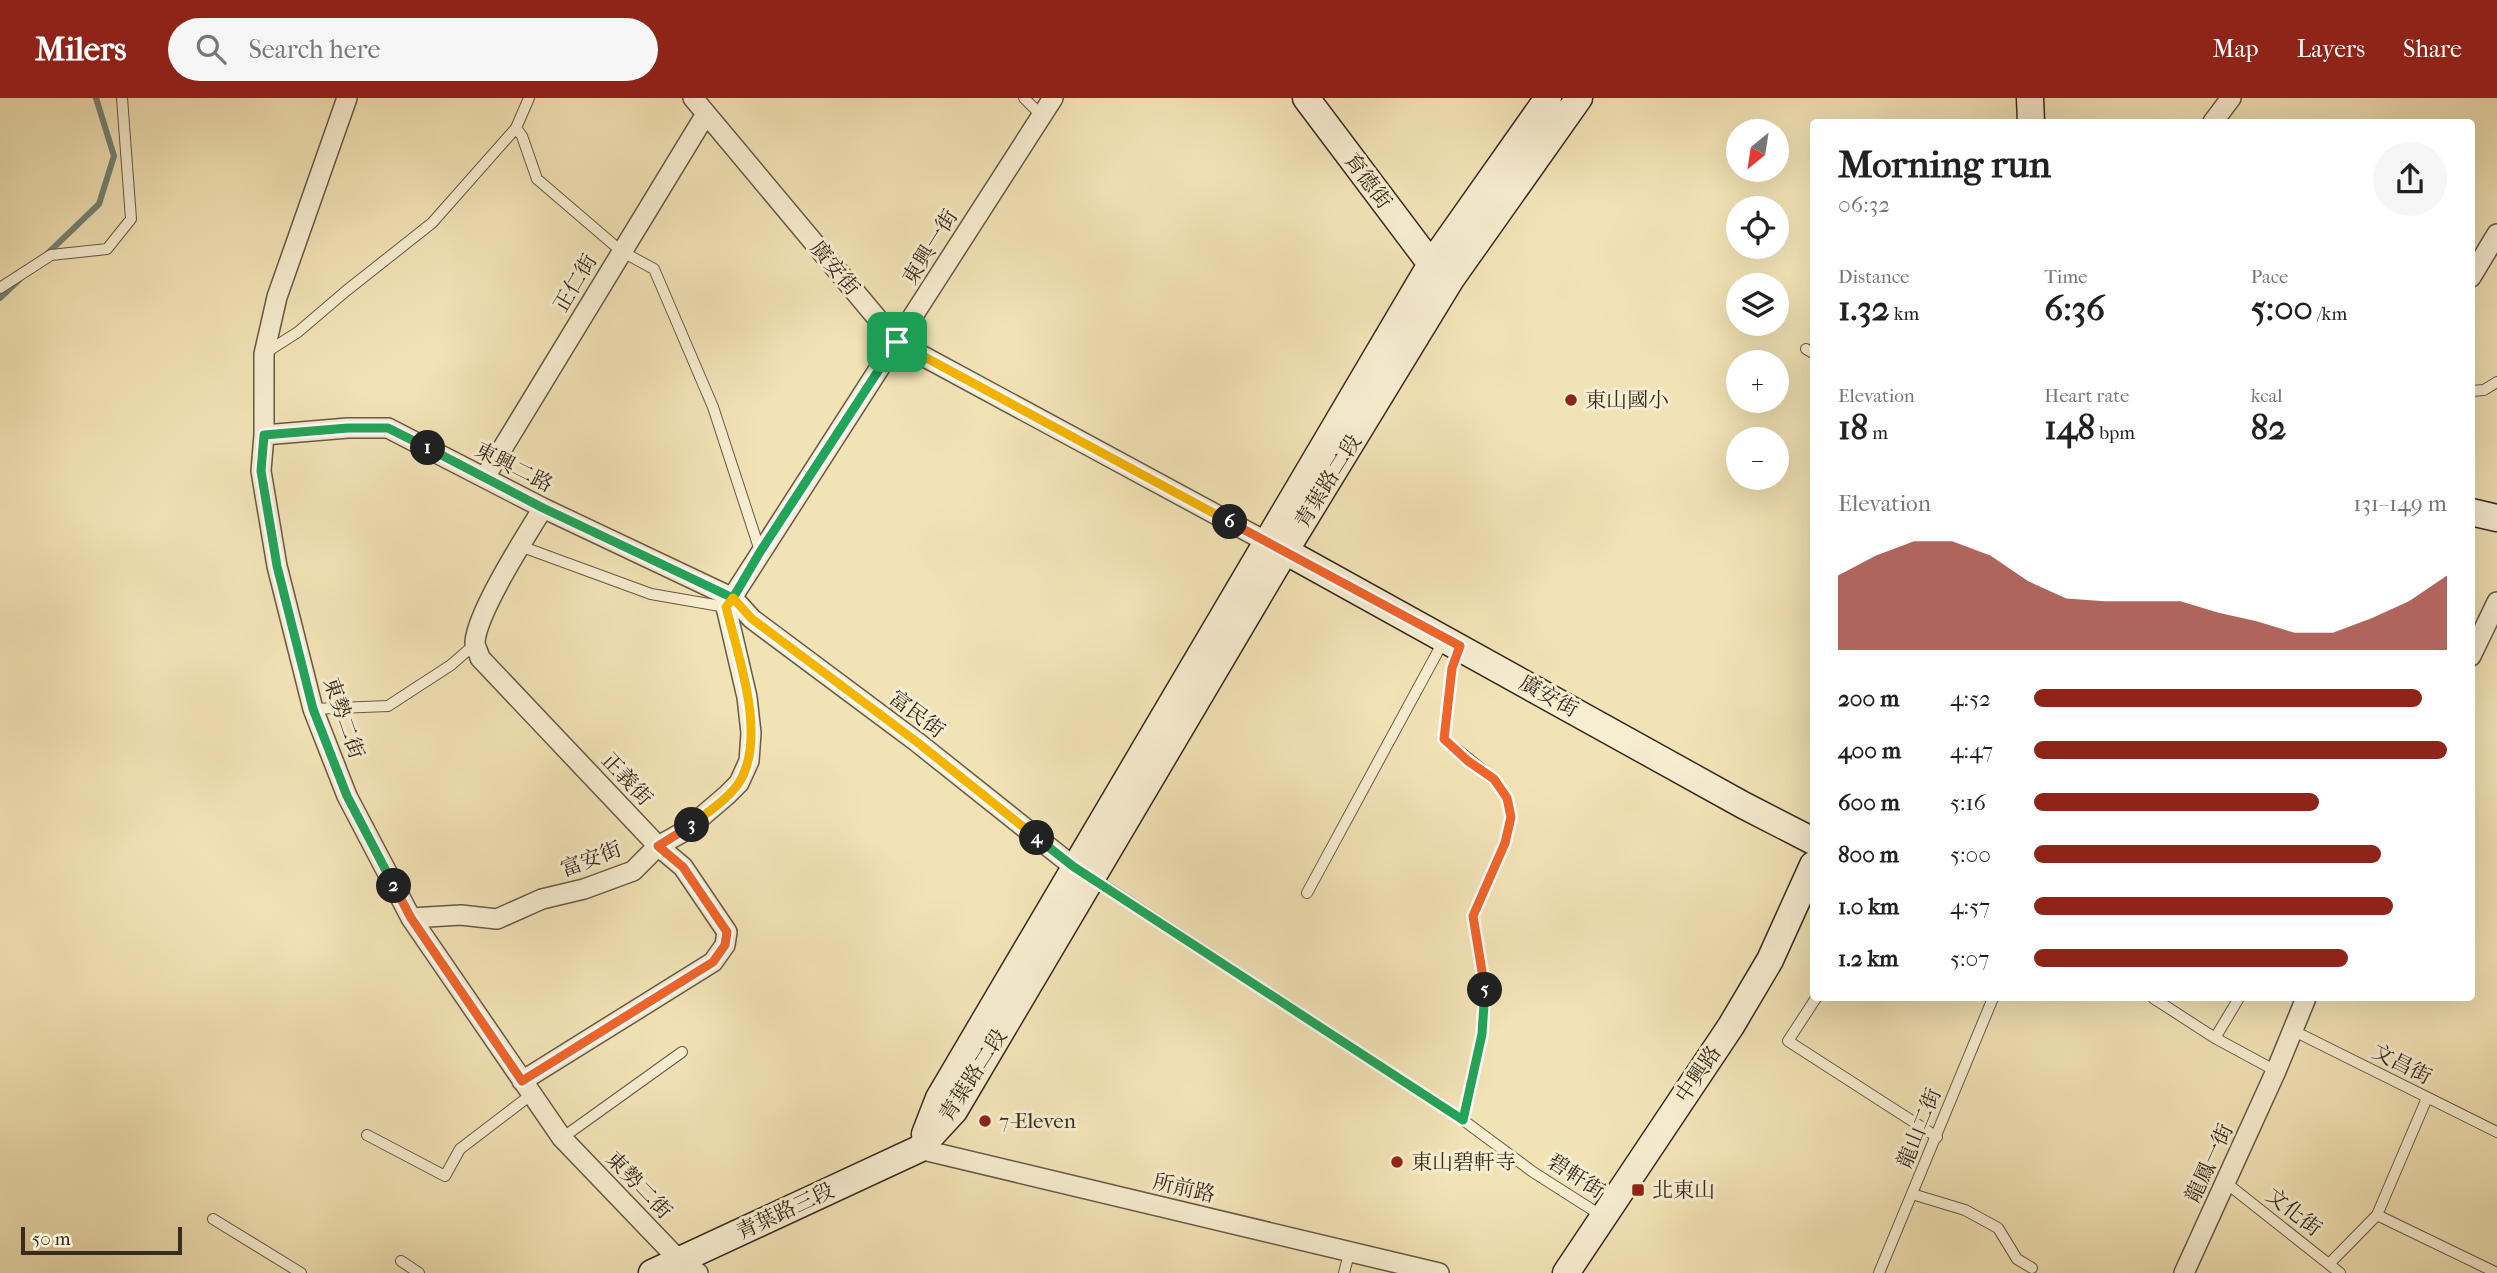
<!DOCTYPE html>
<meta charset="utf-8">
<style>
body{margin:0;font-family:"IM FELL French Canon","Noto Serif TC",serif;background:#f6f6f6;color:#222;height:100vh;display:flex;flex-direction:column;font-size:26px;white-space:nowrap}
*{box-sizing:border-box;margin:0}
p{font-size:23px;color:#767676}
.icon{flex:none;width:38px;height:38px;fill:none;stroke:currentColor;stroke-width:2;stroke-linecap:round;stroke-linejoin:round}
.map{position:relative;flex:1;overflow:hidden}
.sheet{position:absolute;left:1810px;top:21px;width:665px;height:882px;display:flex;flex-direction:column;background:#fff;border-radius:7px;box-shadow:0 7px 28px #0002}
.sheet>*{flex:none}
.needle{width:46px;rotate:210deg}
.tools{position:absolute;left:1726px;top:21px;display:grid;gap:14px}
.tools a{display:grid;place-items:center;width:63px;height:63px;border-radius:50%;background:#fff;box-shadow:0 7px 28px #0002;font-size:35px}
.scale{position:absolute;left:21px;bottom:18px;width:161px;box-sizing:border-box;padding-left:7px;border:4px solid #382b20;border-top:0;font-size:19px;line-height:24px;white-space:nowrap;color:#382b20;-webkit-text-stroke:5px #f7edd0;paint-order:stroke}
.pin{position:absolute;display:grid;place-items:center;width:60px;height:60px;color:#fff;margin:-30px;border-radius:14px;box-shadow:0 4px 10px #0006}
.km{position:absolute;width:35px;height:35px;margin:-18px;border-radius:50%;background:#222;color:#fff;font-size:19px;line-height:35px;text-align:center}
.round{display:grid;place-items:center;flex:none;width:74px;height:74px;border-radius:37px;background:#f6f6f6}
.summary{display:flex;align-items:center;justify-content:space-between;height:119px;padding:0 28px}
h1{font-size:38px;font-weight:800;line-height:52px}
.stats{display:grid;grid-template-columns:repeat(3,1fr);gap:10px;height:119px;padding:7px 28px}
.stats div{display:grid;align-content:center}
.stats b{font-size:35px;font-weight:800}
.stats small{font-size:19px;font-weight:400}
.stats p{font-size:19px}
.chart{height:196px;padding:14px 28px}
.chart p{display:flex;justify-content:space-between}
.chart svg{width:100%;height:126px;margin-top:7px;fill:#8f2418;opacity:.7}
ul{padding:0 28px;list-style:none;font-size:23px}
li{display:grid;grid-template-columns:112px 84px 1fr;align-items:center;height:52px}
li i{height:18px;border-radius:9px;background:#8f2418}
header{display:flex;align-items:center;gap:42px;box-sizing:border-box;height:98px;padding:0 35px;background:#8f2418;color:#fff}
header strong{font-size:33px}
nav{display:flex;gap:38px;margin-inline-start:auto;font-size:24px}
.search{width:490px;height:63px;background:#f6f6f6;display:flex;align-items:center;gap:18px;box-sizing:border-box;padding:0 24px;border-radius:38px;color:#767676;font-size:26px}
.map>svg:first-child{display:block}
</style>
<header>
<strong>Milers</strong>
<div class="search"><svg class="icon" aria-label="search" viewBox="0 0 24 24"><circle cx="10" cy="10" r="6"/><path d="M15 15l6 6"/></svg>Search here</div>
<nav><a>Map</a><a>Layers</a><a>Share</a></nav>
</header>
<div class="map">
<svg width="2497" height="1175" viewBox="0 0 2497 1175">
<rect width="100%" height="100%" fill="#f2e3b6"/>
<filter id="stains"><feTurbulence type="fractalNoise" baseFrequency=".00286" numOctaves="4"/><feColorMatrix values="0 0 0 0 .2 0 0 0 0 .09 0 0 0 0 .02 0 0 0 .5 -.17"/></filter>
<radialGradient id="worn" r=".72"><stop offset=".6" stop-color="#630" stop-opacity="0"/><stop offset="1" stop-color="#630" stop-opacity=".3"/></radialGradient>
<g fill="none" stroke-linecap="round" stroke-linejoin="round">
<path stroke="#738375" stroke-width="6" d="M45,158L99,106L114,58L96,0
M0,200L19,182"/>
<g stroke="#665946" stroke-width="12">
<path id="lane" d="M529,0L516,30L522,38L537,81L621,153L654,171L713,309L760,453
M1024,0L1041,17
M0,190L51,157L107,151L131,121L122,0
M1806,251L1813,255
M265,255L298,234L346,193L432,125L516,30
M2471,293L2484,292L2497,284
M520,448L651,496L726,509
M1458,552L1452,570L1444,641L1494,681L1507,700L1511,719L1505,745L1473,818L1486,894L1482,936L1463,1022
M313,611L388,608L451,567L475,546
M1093,780L1463,1022L1533,1074L1602,1118
M1307,795L1443,544
M1816,900L1788,943L1937,1039
M2153,900L2215,940L2276,973
M2292,932L2497,1034
M2215,940L2239,900
M367,1037L445,1078L460,1051L532,996
M562,1040L682,954
M2225,1084L2340,1175
M1912,1096L1965,1112L1998,1130L2017,1161L2032,1170
M2377,1117L2497,1175
M213,1121L301,1175
M401,1163L419,1175
M2329,1166L2377,1117L2427,1000
M1344,1175L1350,1152
M1879,1175L1993,900"/>
</g>
<g stroke="#665946" stroke-width="22">
<path id="street" d="M347,0L277,199L264,256V337L261,373L277,468L313,611L347,698L411,820L562,1040L679,1162L698,1175
M693,0L897,244L1278,450
M2213,24L2231,0
M2471,179L2497,136
M264,337L348,330H388L543,410L733,500L752,521L917,644L1074,769
M485,379L706,16
M2471,558L2497,504
M411,820L461,817L497,821L542,801L584,791L633,773L658,748L685,733L727,697L739,685L749,663L751,635L747,599L726,509L1053,0
M522,983L713,864L725,847L727,834L683,769L658,748L480,560C479,555 475,549 475,544C477,514 526,438 543,410
M919,1051L1439,1175
M2184,1175L2276,973L2306,900"/>
</g>
<g stroke="#382b20" stroke-width="29">
<path id="secondary" d="M1306,0L1431,166L1442,174
M2030,0L2031,24
M2471,414L2497,420
M1285,453L1743,707L1813,743
M925,1036L939,1000L1431,166L1548,0
M652,1175L919,1051L954,1013L1285,453L1451,181L1579,0
M1566,1175L1731,928L1770,862L1813,767"/>
</g>
<use href="#lane" stroke="#f7edd0" stroke-width="10"/>
<use href="#street" stroke="#f7edd0" stroke-width="19"/>
<use href="#secondary" stroke="#f7edd0" stroke-width="26"/>
</g>
<g fill="none" stroke-linecap="round" stroke-linejoin="round">
<g stroke="#fff" stroke-width="14">
<path id="split-1" d="M428,350L543,410L733,500L760,454L897,244"/>
</g>
<g stroke="#fff" stroke-width="14">
<path id="split-2" d="M394,788L347,698L313,611L277,468L261,373L264,337L348,330H388L428,350"/>
</g>
<g stroke="#fff" stroke-width="14">
<path id="split-3" d="M394,788L411,820L522,983L713,864L725,847L727,834L683,769L658,748L692,727"/>
</g>
<g stroke="#fff" stroke-width="14">
<path id="split-4" d="M692,727C707,714 729,701 740,683C767,637 738,558 726,509L733,500L752,521L917,644L1037,740"/>
</g>
<g stroke="#fff" stroke-width="14">
<path id="split-5" d="M1037,740L1074,769L1463,1022L1482,936L1485,892"/>
</g>
<g stroke="#fff" stroke-width="14">
<path id="split-6" d="M1230,424L1460,548L1452,570L1444,641L1468,663L1494,681L1507,700L1511,719L1505,745L1473,818L1485,892"/>
</g>
<g stroke="#fff" stroke-width="14">
<path id="split-7" d="M897,244L1230,424"/>
</g>
<use href="#split-1" stroke="#22a559" stroke-width="9"/>
<use href="#split-2" stroke="#22a559" stroke-width="9"/>
<use href="#split-3" stroke="#f0652b" stroke-width="9"/>
<use href="#split-4" stroke="#f5b400" stroke-width="9"/>
<use href="#split-5" stroke="#22a559" stroke-width="9"/>
<use href="#split-6" stroke="#f0652b" stroke-width="9"/>
<use href="#split-7" stroke="#f5b400" stroke-width="9"/>
</g>
<g fill="#8f2418" stroke="#f7edd0" stroke-width="2.5">
<circle cx="1571" cy="302" r="7"/>
<circle cx="985" cy="1023" r="7"/>
<circle cx="1397" cy="1064" r="7"/>
<rect x="1631" y="1085" width="14" height="14" rx="3.5"/>
</g>
<g text-anchor="middle" dominant-baseline="central" stroke-width="6" stroke-linejoin="round" paint-order="stroke">
<g font-size="21" fill="#382b20" stroke="#f7edd0">
<text transform="translate(1368 83) rotate(53)">育德街</text>
<text transform="translate(930 149) rotate(-58)">東興一街</text>
<text transform="translate(835 170) rotate(50)">廣安街</text>
<text transform="translate(575 185) rotate(-59)">正仁街</text>
<text transform="translate(514 369) rotate(27)">東興二路</text>
<text transform="translate(1328 383) rotate(-58)">青葉路二段</text>
<text transform="translate(1549 598) rotate(29)">廣安街</text>
<text transform="translate(917 616) rotate(37)">富民街</text>
<text transform="translate(344 620) rotate(71)">東勢二街</text>
<text transform="translate(627 681) rotate(47)">正義街</text>
<text transform="translate(591 761) rotate(-21)">富安街</text>
<text transform="translate(2402 966) rotate(27)">文昌街</text>
<text transform="translate(1698 976) rotate(-56)">中興路</text>
<text transform="translate(973 977) rotate(-57)">青葉路二段</text>
<text transform="translate(1919 1030) rotate(-68)">龍山二街</text>
<text transform="translate(2209 1065) rotate(-65)">龍鳳一街</text>
<text transform="translate(1576 1078) rotate(33)">碧軒街</text>
<text transform="translate(639 1087) rotate(46)">東勢二街</text>
<text transform="translate(1184 1090) rotate(13)">所前路</text>
<text transform="translate(785 1113) rotate(-25)">青葉路三段</text>
<text transform="translate(2294 1114) rotate(38)">文化街</text>
</g>
<g font-size="21" fill="#382b20" stroke="#f7edd0" text-anchor="start">
<text x="1585" y="302">東山國小</text>
<text x="999" y="1023">7-Eleven</text>
<text x="1411" y="1064">東山碧軒寺</text>
<text x="1652" y="1092">北東山</text>
</g>
</g>
<rect width="100%" height="100%" filter="url(#stains)"/>
<rect width="100%" height="100%" fill="url(#worn)"/>
</svg>
<div class="tools">
<a><svg class="needle" viewBox="-14 -14 28 28"><path d="M0-13l5 13h-10z" fill="#e53935"/><path d="M0 13l5-13h-10z" fill="#767676"/></svg></a>
<a><svg class="icon" aria-label="locate" viewBox="0 0 24 24"><circle cx="12" cy="12" r="6"/><path d="M12 2v4M12 18v4M2 12h4M18 12h4"/></svg></a>
<a><svg class="icon" aria-label="layers" viewBox="0 0 24 24"><path d="M12 4l9 5-9 5-9-5zM3 14l9 5 9-5"/></svg></a>
<a>+</a>
<a>−</a>
</div>
<div class="scale">50 m</div>
<div class="pin" style="left:897px;top:244px;background:#1e9e55"><svg class="icon" aria-label="arrive" viewBox="0 0 24 24"><path d="M6 21V4h12l-3 4 3 4H6"/></svg></div>
<b class="km" style="left:428px;top:350px">1</b>
<b class="km" style="left:394px;top:788px">2</b>
<b class="km" style="left:692px;top:727px">3</b>
<b class="km" style="left:1037px;top:740px">4</b>
<b class="km" style="left:1485px;top:892px">5</b>
<b class="km" style="left:1230px;top:424px">6</b>
<section class="sheet">
<div class="summary"><div><h1>Morning run</h1><p>06:32</p></div><a class="round"><svg class="icon" aria-label="share" viewBox="0 0 24 24"><path d="M12 15V3M7 8l5-5 5 5M5 13v7h14v-7"/></svg></a></div>
<div class="stats">
<div><p>Distance</p><b>1.32<small> km</small></b></div>
<div><p>Time</p><b>6:36</b></div>
<div><p>Pace</p><b>5:00<small> /km</small></b></div>
</div>
<div class="stats">
<div><p>Elevation</p><b>18<small> m</small></b></div>
<div><p>Heart rate</p><b>148<small> bpm</small></b></div>
<div><p>kcal</p><b>82</b></div>
</div>
<div class="chart"><p><span>Elevation</span>131–149 m</p>
<svg viewBox="0 0 160 44" preserveAspectRatio="none"><path d="M0 44V18L10 11L20 6L30 6L40 11L50 20L60 26L70 27L80 27L90 27L100 31L110 34L120 38L130 38L140 33L150 27L160 18V44z"/></svg>
</div>
<ul>
<li><b>200 m</b>4:52<i style="width:94%"></i></li>
<li><b>400 m</b>4:47<i style="width:100%"></i></li>
<li><b>600 m</b>5:16<i style="width:69%"></i></li>
<li><b>800 m</b>5:00<i style="width:84%"></i></li>
<li><b>1.0 km</b>4:57<i style="width:87%"></i></li>
<li><b>1.2 km</b>5:07<i style="width:76%"></i></li>
</ul>
</section>
</div>
